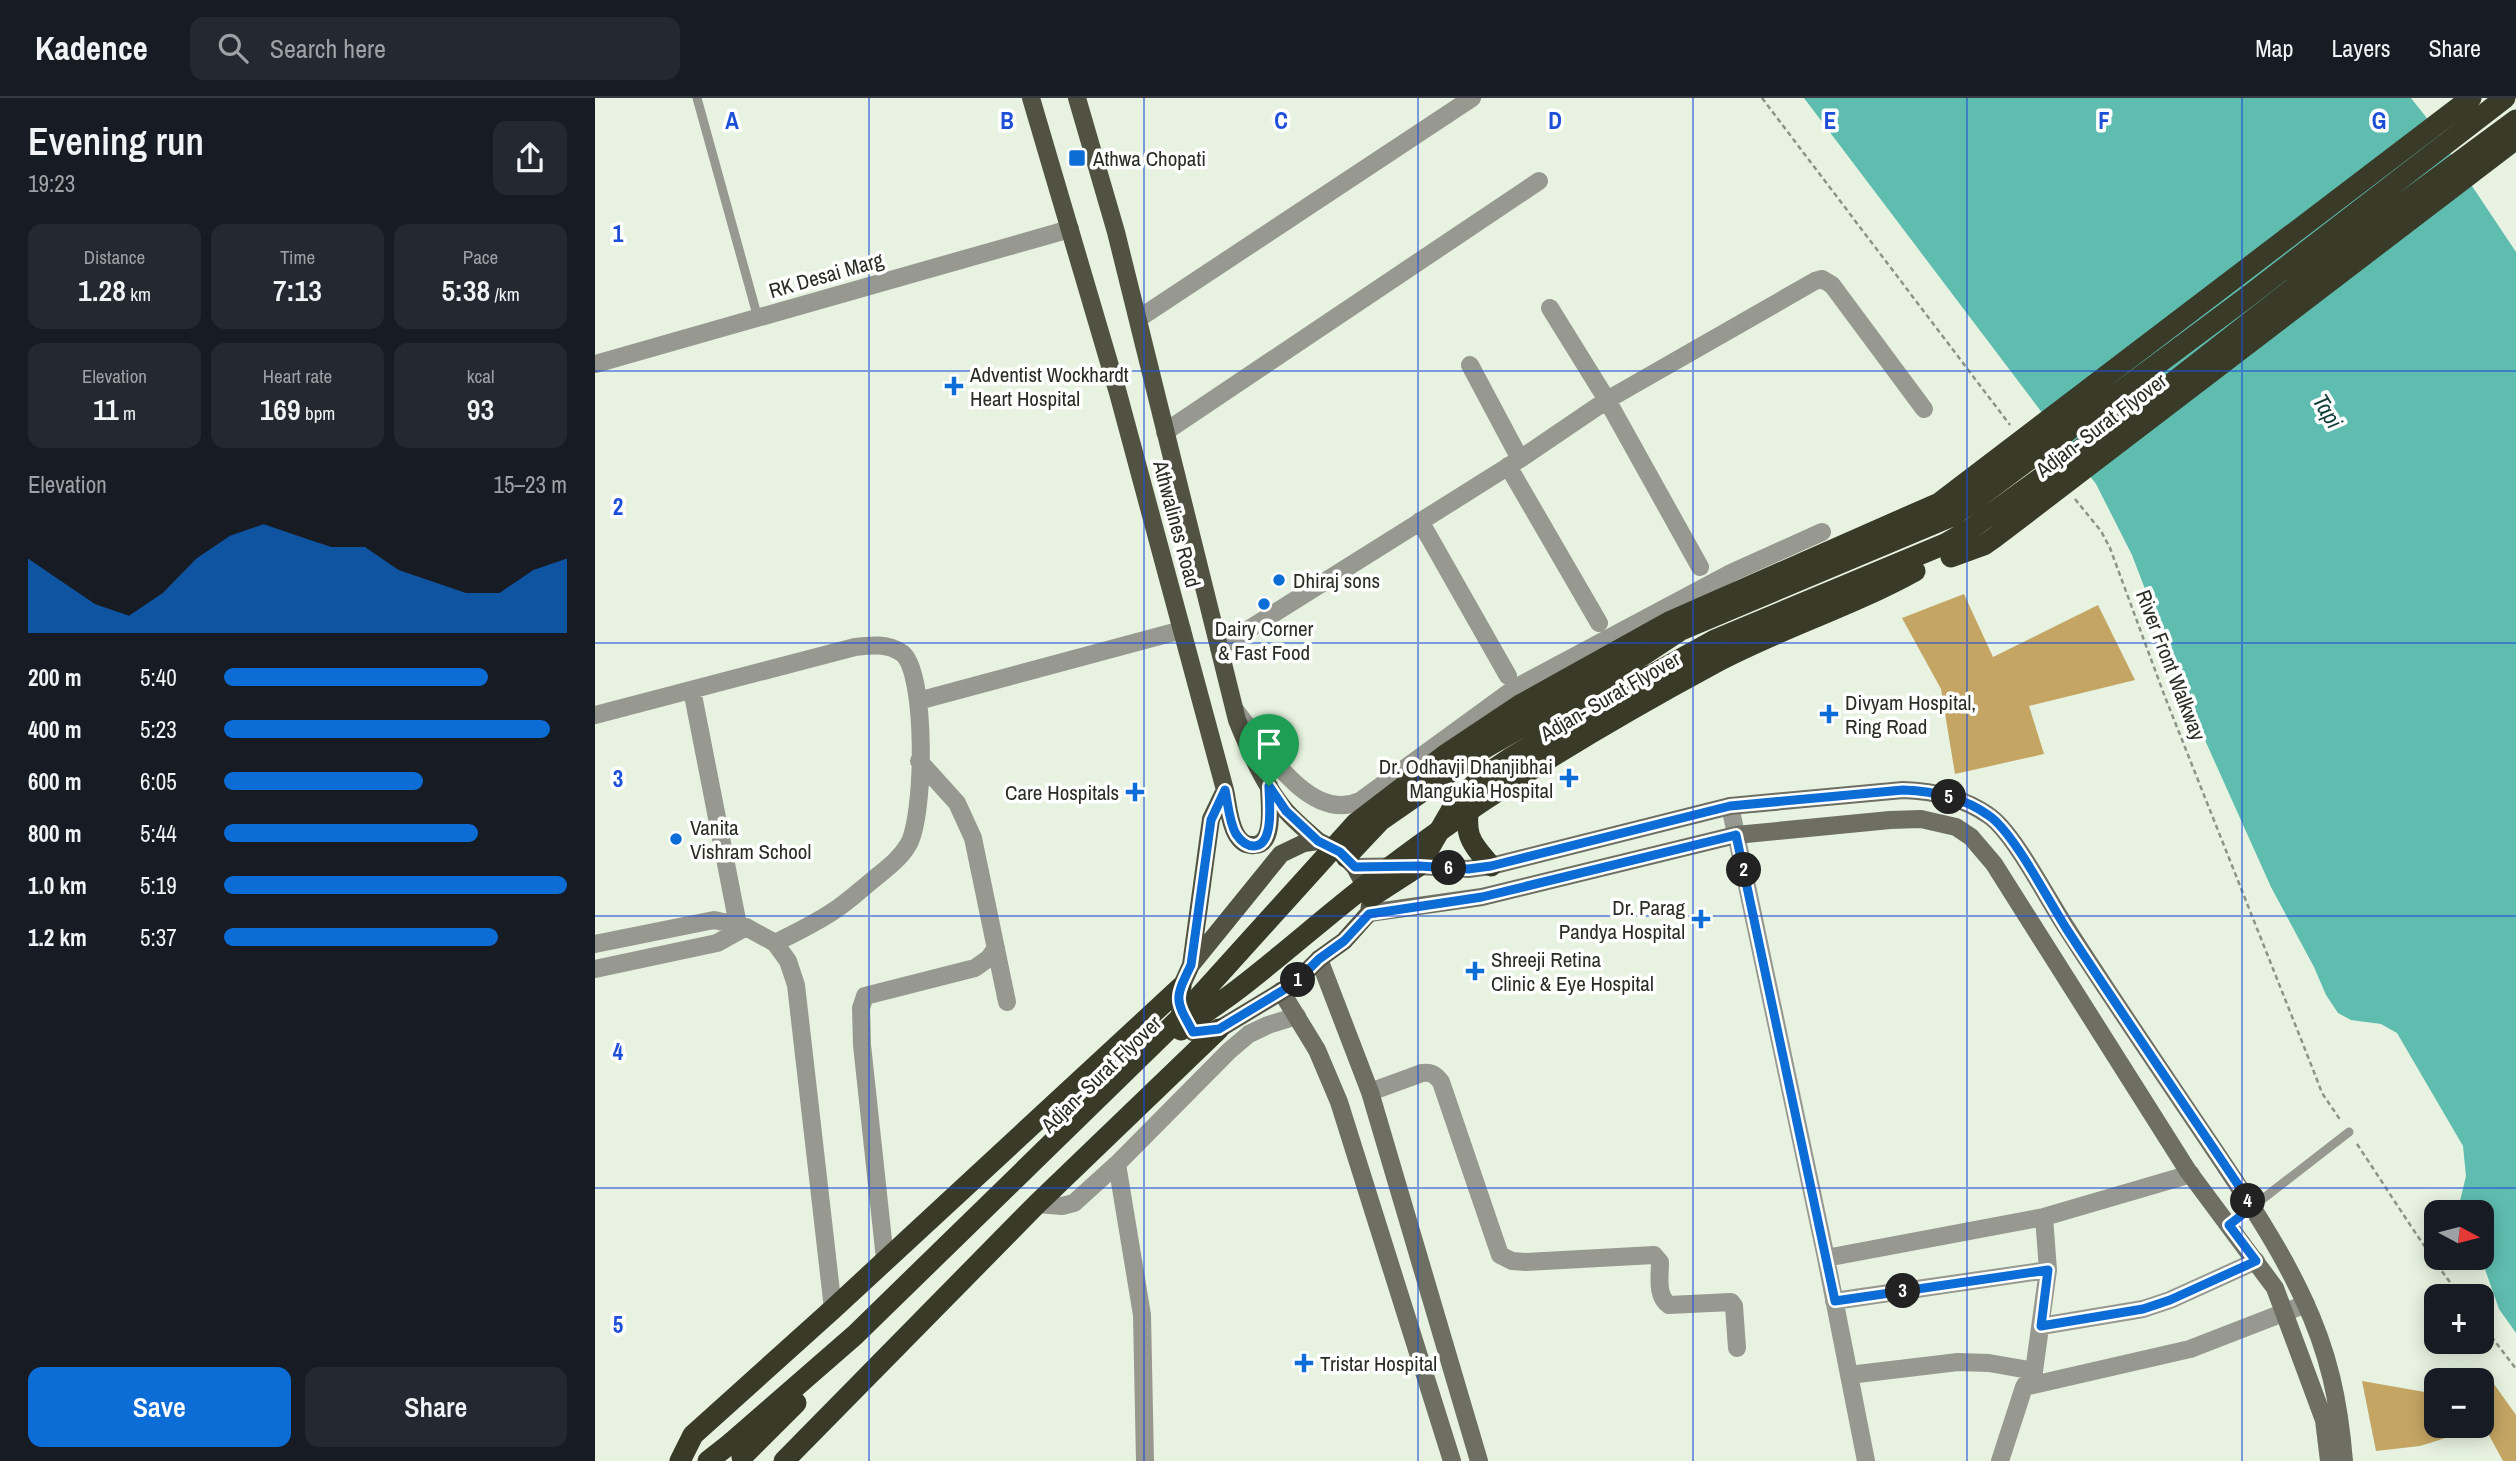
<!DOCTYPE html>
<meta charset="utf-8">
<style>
body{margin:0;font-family:"Archivo Narrow",sans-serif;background:#242831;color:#f1f3f6;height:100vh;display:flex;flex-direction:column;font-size:26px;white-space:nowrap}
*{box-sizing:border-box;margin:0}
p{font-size:23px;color:#9ea1a6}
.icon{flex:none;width:38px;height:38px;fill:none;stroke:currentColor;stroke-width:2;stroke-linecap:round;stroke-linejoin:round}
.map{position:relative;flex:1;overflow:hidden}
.panel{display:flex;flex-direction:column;background:#171b24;width:595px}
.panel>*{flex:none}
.needle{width:46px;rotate:97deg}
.fabs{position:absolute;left:1829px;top:1102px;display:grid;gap:14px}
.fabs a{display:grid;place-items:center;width:70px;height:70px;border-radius:14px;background:#171b24;box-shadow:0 4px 18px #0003;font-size:35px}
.pin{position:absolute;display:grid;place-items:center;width:60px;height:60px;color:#fff;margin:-72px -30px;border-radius:50% 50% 50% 0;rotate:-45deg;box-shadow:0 0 7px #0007}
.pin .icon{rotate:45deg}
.km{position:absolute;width:35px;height:35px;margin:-18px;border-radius:50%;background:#222;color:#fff;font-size:19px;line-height:35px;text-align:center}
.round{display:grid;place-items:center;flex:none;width:74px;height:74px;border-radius:14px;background:#242831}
.head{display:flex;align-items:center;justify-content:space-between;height:119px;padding:0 28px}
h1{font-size:38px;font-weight:600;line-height:52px}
.stats{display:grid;grid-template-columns:repeat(3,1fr);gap:10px;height:119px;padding:7px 28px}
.stats div{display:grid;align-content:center;border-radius:14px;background:#242831;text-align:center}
.stats b{font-size:30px;font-weight:600}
.stats small{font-size:19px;font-weight:400}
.stats p{font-size:19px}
.chart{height:196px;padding:14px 28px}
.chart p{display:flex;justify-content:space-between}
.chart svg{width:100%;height:126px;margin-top:7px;fill:#0d6dd6;opacity:.7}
.button{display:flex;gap:14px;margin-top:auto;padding:14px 28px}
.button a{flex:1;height:80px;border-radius:14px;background:#0d6dd6;color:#fff;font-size:28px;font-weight:600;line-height:80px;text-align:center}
.button a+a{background:#242831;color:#f1f3f6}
ul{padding:0 28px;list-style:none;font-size:23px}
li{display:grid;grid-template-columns:112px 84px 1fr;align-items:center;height:52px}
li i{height:18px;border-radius:9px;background:#0d6dd6}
header{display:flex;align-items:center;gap:42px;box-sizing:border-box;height:98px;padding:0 35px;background:#171b24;border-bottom:2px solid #363941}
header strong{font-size:33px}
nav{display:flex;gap:38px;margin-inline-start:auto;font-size:24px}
.search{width:490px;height:63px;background:#242831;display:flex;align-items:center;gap:18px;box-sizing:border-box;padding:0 24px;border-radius:14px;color:#9ea1a6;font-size:26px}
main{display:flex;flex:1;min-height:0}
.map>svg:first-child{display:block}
</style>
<header>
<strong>Kadence</strong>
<div class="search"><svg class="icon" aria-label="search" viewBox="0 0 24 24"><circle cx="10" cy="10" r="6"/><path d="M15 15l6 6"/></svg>Search here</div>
<nav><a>Map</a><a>Layers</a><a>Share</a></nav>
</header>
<main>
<section class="panel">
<div class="head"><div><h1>Evening run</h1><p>19:23</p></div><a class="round"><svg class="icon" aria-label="share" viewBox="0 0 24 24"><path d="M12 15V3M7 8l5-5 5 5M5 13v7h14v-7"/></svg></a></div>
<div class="stats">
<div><p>Distance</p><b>1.28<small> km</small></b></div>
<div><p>Time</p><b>7:13</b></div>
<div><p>Pace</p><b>5:38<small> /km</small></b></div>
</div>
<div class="stats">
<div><p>Elevation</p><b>11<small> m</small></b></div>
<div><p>Heart rate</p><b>169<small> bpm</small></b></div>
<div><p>kcal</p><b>93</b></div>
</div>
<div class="chart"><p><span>Elevation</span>15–23 m</p>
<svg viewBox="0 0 160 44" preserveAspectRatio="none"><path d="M0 44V18L10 26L20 34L30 38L40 30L50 18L60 10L70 6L80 10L90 14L100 14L110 22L120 26L130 30L140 30L150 22L160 18V44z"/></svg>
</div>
<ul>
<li><b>200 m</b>5:40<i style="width:77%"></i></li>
<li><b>400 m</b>5:23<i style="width:95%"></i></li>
<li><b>600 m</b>6:05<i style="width:58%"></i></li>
<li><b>800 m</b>5:44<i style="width:74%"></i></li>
<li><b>1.0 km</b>5:19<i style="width:100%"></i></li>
<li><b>1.2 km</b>5:37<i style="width:80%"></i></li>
</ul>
<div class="button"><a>Save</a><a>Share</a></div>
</section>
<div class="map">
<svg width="1921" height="1363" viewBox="0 0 1921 1363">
<rect width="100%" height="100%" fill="#e7f3e0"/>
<path fill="#c4a563" d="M1369,496L1398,559L1503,507L1540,582L1434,608L1449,656L1360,676L1346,591L1307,520Z
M1894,1279L1921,1317V1363H1908L1889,1328L1825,1348L1781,1353L1767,1283L1841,1296V1328H1886V1283Z"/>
<path fill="#5fbdaf" d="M1209,0H1816L1831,19L1921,154V1235L1904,1211L1886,1160V1115H1869L1865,1103L1871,1078L1868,1048L1802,935L1786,926L1756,922L1743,915L1731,897L1719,869L1676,789L1596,611L1537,457L1501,386Z"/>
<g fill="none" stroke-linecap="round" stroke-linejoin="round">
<path stroke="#8c9487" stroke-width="2.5" stroke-dasharray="5 3.5" stroke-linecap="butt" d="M1167,0L1415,327
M1480,401L1506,433L1515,450L1570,599L1719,974L1727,995L1746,1023
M1762,1046C1796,1097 1828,1149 1866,1199
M1886,1225L1921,1271"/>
<path stroke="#97988f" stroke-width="9" d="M102,0L163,220
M1634,1127L1754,1034"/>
<path stroke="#97988f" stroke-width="18" d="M955,210L1012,302L1105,469
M543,221L877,0
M0,266L475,131
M875,267L925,361
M570,334L944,83
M913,368L1004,525
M825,423L913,578
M624,550L925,361L1012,302L1220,183L1227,181L1237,187L1329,311
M97,592L143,827
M323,603L587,532
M641,613C668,647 714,726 765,703L920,590L1136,475L1227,434
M0,617L260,549C277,547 292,545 307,555C332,574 330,720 313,747C305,761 291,771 279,781C265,792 252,805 237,814C219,826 200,835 180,845
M324,663L362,705L378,740L412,904
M1135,708L1231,1160L1271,1363
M0,846L119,822L151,829L180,845L193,863L201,887L238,1211
M0,871L122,845L151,829
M775,994L827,975C836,974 840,976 846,984L905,1157L917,1163L931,1164L1059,1157L1065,1164C1065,1178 1061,1198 1074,1207L1136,1204L1139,1208L1142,1250
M522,1066L634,953L654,936L673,927L702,918
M442,1106L467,1108L479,1105L522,1066L547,1217L550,1363
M1231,1160L1449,1119L1596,1076
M290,1161L267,947L266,910L270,898L380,870L394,860L401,850
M1239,1203L1453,1172
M1446,1228L1548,1211L1575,1202L1661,1163
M1254,1277L1363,1264L1394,1265L1439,1273
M1429,1289L1595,1251L1711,1206
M1405,1363L1429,1289L1439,1273L1453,1172L1449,1119"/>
<path stroke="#6e6f62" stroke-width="18" d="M760,769L824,768L873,771L896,768L1135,708L1308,692C1338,693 1367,699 1393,717C1418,733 1453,802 1471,829C1517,901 1565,971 1612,1041C1646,1092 1682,1144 1708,1200C1734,1255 1744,1303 1749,1363
M774,815L887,799L1141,737L1295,722L1326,721L1361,729L1376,739L1399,766L1593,1073L1680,1190L1729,1322L1734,1363
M724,861L775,994L884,1363
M686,893L722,952L744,1004L857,1363"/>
<path stroke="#515242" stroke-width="18" d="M436,0L523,295L630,692L616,721L596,867
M482,0L521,134L642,622C655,654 669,687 691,713C701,724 713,734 723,743
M630,692C633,705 634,724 641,736C645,743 650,748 659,747C681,747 674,703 674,688
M723,743L745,754L760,769L776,799L774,815L749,843L724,861L700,885L624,931L598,934L582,905L586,889L596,867L686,756L709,745Z"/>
<path stroke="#393a28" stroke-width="21" d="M874,700C871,738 871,739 896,768
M751,759L785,723L890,650L1027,571L1086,532L1357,418L1373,407
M776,799L824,768L861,704L886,680L917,659L1042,585L1120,542L1350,446L1374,432
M85,1363L98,1337L238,1211L586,889
M113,1363L136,1345
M189,1363L442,1106L624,931"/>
<path stroke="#393a28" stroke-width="21" d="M1373,407L1651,200L1910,0
M1374,432L1581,282L1784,123L1921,22
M1356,459L1389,447L1399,440L1921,41
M586,932C604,918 624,906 642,892C693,853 740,810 791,772C893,694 1005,627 1118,566C1183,531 1255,509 1320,473
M136,1345L260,1237L582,923L761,725L850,657L925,607L1076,523L1344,405L1876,0
M147,1359L201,1305"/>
</g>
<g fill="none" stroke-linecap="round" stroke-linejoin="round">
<g stroke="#fff" stroke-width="14">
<path id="route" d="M674,688L691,713L723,743L745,754L760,769L824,768L873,771L896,768L1135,708L1308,692C1338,693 1368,699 1393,717C1418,733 1453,802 1471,830C1531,922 1593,1012 1654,1103L1657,1109L1634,1127L1661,1163L1575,1202L1548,1211L1446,1228L1453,1172L1240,1203L1141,737L887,799L774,816L749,843L724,861L700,885L624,931L598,934C580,901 579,902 596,867L616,722L630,692C633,705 634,724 641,736C645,742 650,748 659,748C680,747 674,703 674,688Z"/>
</g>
<use href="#route" stroke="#0d6dd6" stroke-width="9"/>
</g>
<path fill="none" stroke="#1d4ed8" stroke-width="2" stroke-opacity="0.55" d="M274,0V1363M549,0V1363M823,0V1363M1098,0V1363M1372,0V1363M1647,0V1363M0,273H1921M0,545H1921M0,818H1921M0,1090H1921"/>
<g fill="#0d6dd6" stroke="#fff" stroke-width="2.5">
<rect x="473" y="51" width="18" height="18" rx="3.5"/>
<path d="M355.5 277.5h7v7h7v7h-7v7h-7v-7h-7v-7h7z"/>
<circle cx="684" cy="482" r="7"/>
<circle cx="669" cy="506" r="7"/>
<path d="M1230.5 605.5h7v7h7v7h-7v7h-7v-7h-7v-7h7z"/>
<path d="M970.5 669.5h7v7h7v7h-7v7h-7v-7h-7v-7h7z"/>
<path d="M536.5 683.5h7v7h7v7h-7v7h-7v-7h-7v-7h7z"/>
<circle cx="81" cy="741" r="7"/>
<path d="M1102.5 810.5h7v7h7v7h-7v7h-7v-7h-7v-7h7z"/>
<path d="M876.5 862.5h7v7h7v7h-7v7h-7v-7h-7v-7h7z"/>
<path d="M705.5 1254.5h7v7h7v7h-7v7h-7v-7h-7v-7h7z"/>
</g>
<g text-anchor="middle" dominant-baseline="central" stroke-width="7" stroke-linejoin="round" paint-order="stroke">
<g font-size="21" fill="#292d26" stroke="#fff" text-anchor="start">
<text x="498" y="60">Athwa Chopati</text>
<text x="375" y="276">Adventist Wockhardt<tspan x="375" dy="24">Heart Hospital</tspan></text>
<text x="698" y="482">Dhiraj sons</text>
<text x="669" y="530" text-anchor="middle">Dairy Corner<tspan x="669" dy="24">&amp; Fast Food</tspan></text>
<text x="1250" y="604">Divyam Hospital,<tspan x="1250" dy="24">Ring Road</tspan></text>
<text x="958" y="668" text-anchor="end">Dr. Odhavji Dhanjibhai<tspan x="958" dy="24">Mangukia Hospital</tspan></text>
<text x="524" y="694" text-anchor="end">Care Hospitals</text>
<text x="95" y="729">Vanita<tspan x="95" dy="24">Vishram School</tspan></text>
<text x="1090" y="809" text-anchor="end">Dr. Parag<tspan x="1090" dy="24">Pandya Hospital</tspan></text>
<text x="896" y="861">Shreeji Retina<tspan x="896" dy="24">Clinic &amp; Eye Hospital</tspan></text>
<text x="725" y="1265">Tristar Hospital</text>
</g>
<g font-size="21" fill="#292d26" stroke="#fff">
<text transform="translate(231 177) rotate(-16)">RK Desai Marg</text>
<text transform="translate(1506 327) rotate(-37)">Adjan- Surat Flyover</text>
<text transform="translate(582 426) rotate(75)">Athwalines Road</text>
<text transform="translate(1576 567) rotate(69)">River Front Walkway</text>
<text transform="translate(1015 598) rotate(-30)">Adjan- Surat Flyover</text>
<text transform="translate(506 976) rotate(-44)">Adjan- Surat Flyover</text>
</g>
<g font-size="23" font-style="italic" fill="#113d37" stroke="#fff">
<text transform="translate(1733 313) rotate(59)">Tapi</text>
</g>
</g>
<g font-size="23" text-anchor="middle" font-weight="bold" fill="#1d4ed8" stroke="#fff" stroke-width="7" stroke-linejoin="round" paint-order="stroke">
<text x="137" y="31">A</text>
<text x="412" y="31">B</text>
<text x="686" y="31">C</text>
<text x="960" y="31">D</text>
<text x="1235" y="31">E</text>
<text x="1509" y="31">F</text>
<text x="1784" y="31">G</text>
<text x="23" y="144">1</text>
<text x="23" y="417">2</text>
<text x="23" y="689">3</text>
<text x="23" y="962">4</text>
<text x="23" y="1235">5</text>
</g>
</svg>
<div class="fabs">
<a><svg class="needle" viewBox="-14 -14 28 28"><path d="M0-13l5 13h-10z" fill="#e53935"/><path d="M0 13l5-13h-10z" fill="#9ea1a6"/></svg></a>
<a>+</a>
<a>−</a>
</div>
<div class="pin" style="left:674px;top:688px;background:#1e9e55"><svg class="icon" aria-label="arrive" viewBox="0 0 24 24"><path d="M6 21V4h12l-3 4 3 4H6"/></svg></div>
<b class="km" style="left:703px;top:882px">1</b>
<b class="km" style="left:1149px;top:772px">2</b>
<b class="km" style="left:1308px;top:1193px">3</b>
<b class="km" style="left:1653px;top:1103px">4</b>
<b class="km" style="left:1354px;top:699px">5</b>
<b class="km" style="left:854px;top:770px">6</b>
</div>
</main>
